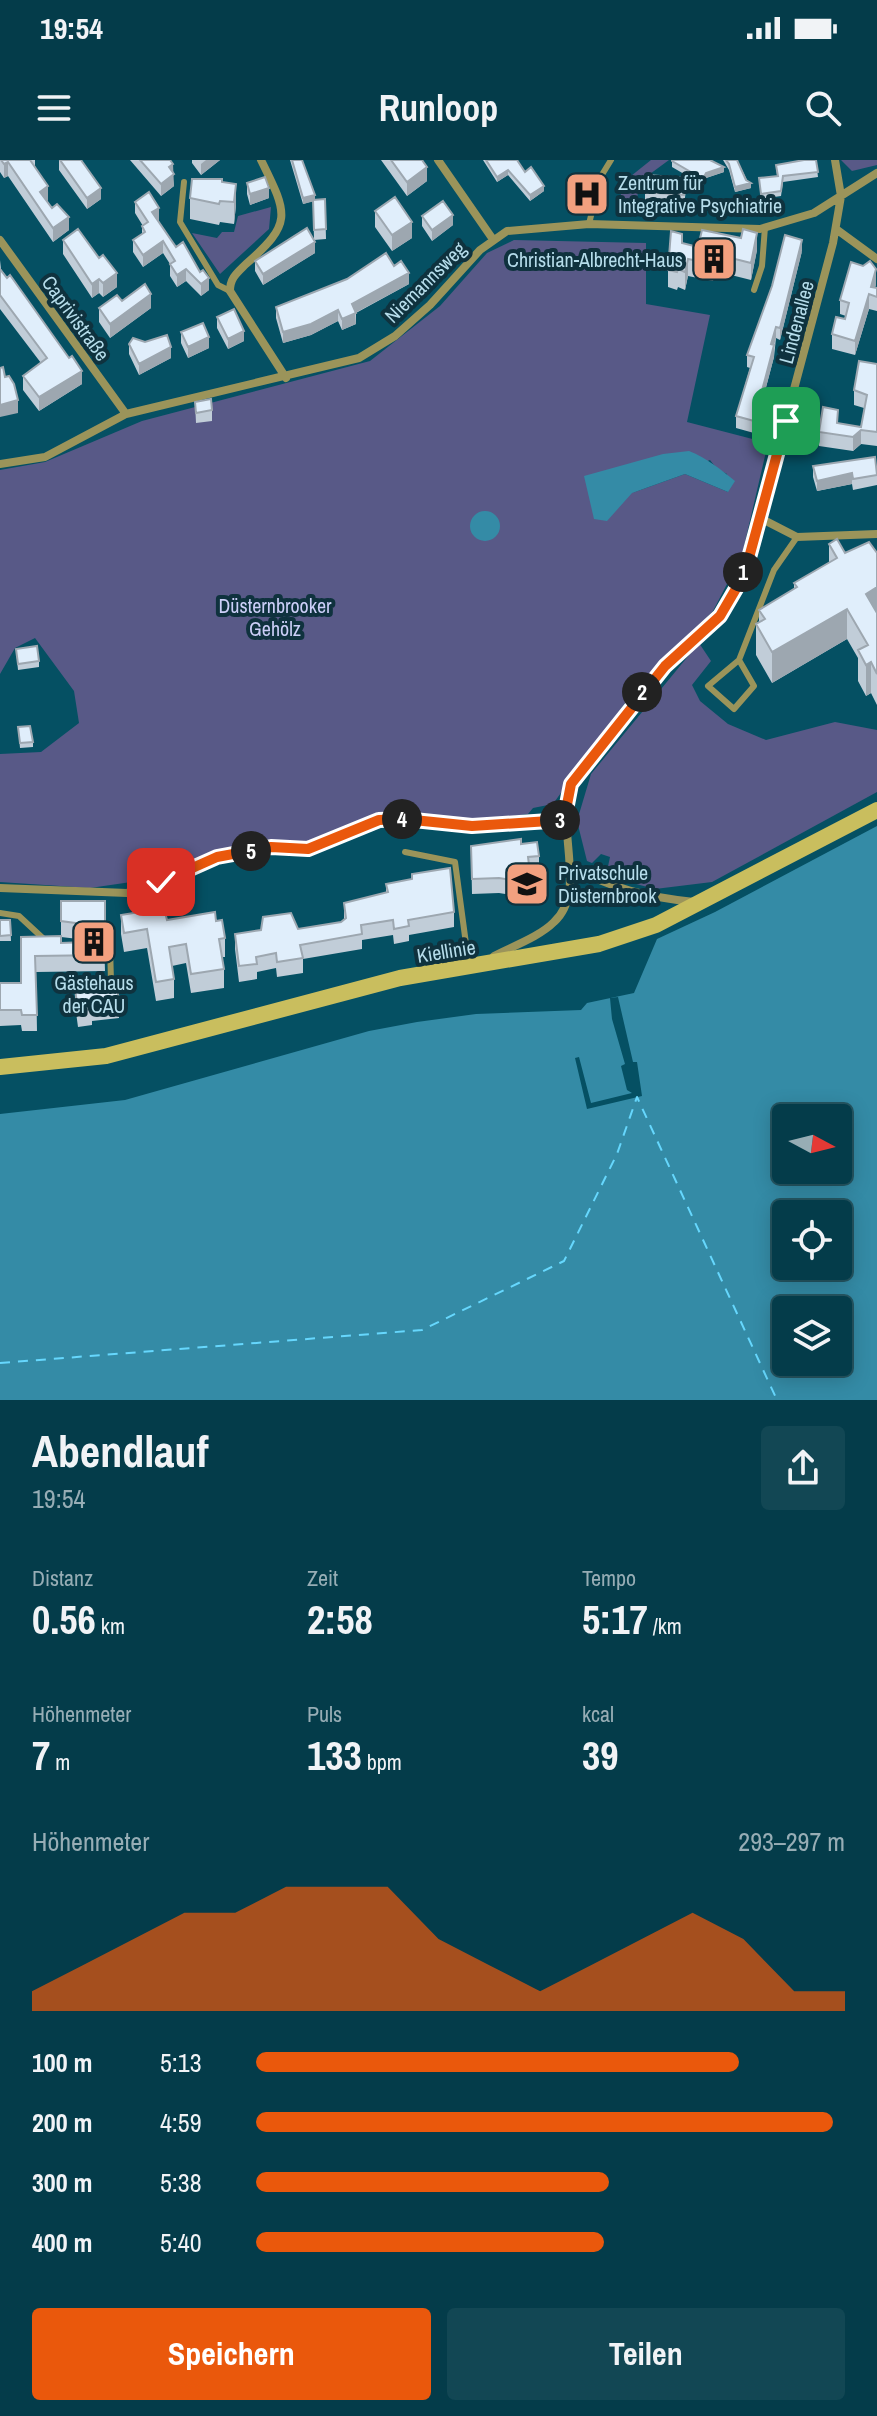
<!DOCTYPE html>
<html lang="de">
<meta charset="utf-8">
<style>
body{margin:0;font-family:"Archivo Narrow",sans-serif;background:#124754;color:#f1f3f6;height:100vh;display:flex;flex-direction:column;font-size:30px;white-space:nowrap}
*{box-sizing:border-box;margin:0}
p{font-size:26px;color:#97adb5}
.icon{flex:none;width:44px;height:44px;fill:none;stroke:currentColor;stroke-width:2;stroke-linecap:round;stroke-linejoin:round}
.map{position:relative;height:1240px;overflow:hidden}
.panel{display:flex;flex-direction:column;background:#043c4a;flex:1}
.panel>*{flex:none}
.needle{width:52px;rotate:97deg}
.buttons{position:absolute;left:772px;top:944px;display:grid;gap:16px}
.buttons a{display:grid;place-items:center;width:80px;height:80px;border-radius:8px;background:#043c4a;box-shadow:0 4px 20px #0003,0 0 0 2px #255662;font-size:40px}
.pin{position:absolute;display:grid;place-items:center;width:68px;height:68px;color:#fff;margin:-34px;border-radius:16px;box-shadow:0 4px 12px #0006}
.km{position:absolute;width:40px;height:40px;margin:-20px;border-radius:50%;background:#222;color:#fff;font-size:22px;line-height:40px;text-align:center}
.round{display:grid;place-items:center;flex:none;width:84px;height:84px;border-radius:8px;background:#124754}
.overview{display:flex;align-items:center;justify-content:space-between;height:136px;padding:0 32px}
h1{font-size:44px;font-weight:700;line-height:60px}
.metrics{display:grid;grid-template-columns:repeat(3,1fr);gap:12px;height:136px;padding:8px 32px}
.metrics div{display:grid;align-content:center}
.metrics b{font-size:40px;font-weight:700}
.metrics small{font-size:22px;font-weight:400}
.metrics p{font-size:22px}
.chart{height:224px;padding:16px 32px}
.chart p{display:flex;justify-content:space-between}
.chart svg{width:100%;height:144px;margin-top:8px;fill:#ea580c;opacity:.7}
.button{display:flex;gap:16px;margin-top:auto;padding:16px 32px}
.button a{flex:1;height:92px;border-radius:8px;background:#ea580c;color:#fff;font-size:32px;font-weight:700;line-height:92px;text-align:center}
.button a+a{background:#124754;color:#f1f3f6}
ul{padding:0 32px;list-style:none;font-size:26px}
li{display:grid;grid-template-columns:128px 96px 1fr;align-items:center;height:60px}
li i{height:20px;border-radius:10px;background:#ea580c}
.status{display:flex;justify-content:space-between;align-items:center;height:56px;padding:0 40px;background:#043c4a;direction:ltr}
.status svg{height:22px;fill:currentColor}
header{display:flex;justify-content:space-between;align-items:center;height:104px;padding:0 32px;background:#043c4a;font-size:36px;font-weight:700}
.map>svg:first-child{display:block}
</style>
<div class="status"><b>19:54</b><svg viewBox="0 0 49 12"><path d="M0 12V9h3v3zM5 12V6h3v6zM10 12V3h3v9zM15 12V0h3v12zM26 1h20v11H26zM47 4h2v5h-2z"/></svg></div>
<header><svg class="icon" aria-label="menu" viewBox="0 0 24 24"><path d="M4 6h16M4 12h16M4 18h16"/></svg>Runloop<svg class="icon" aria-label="search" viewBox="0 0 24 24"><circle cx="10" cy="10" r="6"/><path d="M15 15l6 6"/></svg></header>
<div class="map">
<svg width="877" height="1240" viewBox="0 0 877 1240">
<rect width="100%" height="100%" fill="#055063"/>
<path fill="#585987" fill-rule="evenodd" d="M651,0H669L639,22L636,49L616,48L626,20Z
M841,0H877V5L852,11Z
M271,47L269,69L220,114L192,73L217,78L222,72H234L238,56Z
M514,80L646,83V144L710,155L687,262L768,283L742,395L713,451L625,543L553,644L533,648L528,654L469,662L383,655L307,682L247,685L138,721L90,728L0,722V594L41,592L79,563L74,531L35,478L15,488L0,514V310L45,302L142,261L370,201L440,146L487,93ZM710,300L717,309L727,314L728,332L685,314L632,333Z
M699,483L711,501L692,525L700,541L728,564L766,580L835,562L877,570V632L712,722L655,729L606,716L610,697L601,694L592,703L587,701L577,661L591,614Z"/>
<path fill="#348ba6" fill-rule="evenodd" d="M689,291C707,298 720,309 735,321L728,332L685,314L632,333L607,361L594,359L584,316L663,294Z
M470 366a15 15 0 1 1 30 0a15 15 0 1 1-30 0Z
M877,666V1240H0V954L125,940L369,871L417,862L476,854L581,850L587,843L634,833L657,779L715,752ZM786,958H838V1010H786ZM786,1054H838V1106H786ZM786,1150H838V1202H786Z"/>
<path fill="#055063" d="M618,837L633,902H637L642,936L587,949L575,898L579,897L591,943L632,933L627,930L621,906L625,904L612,859L610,838Z"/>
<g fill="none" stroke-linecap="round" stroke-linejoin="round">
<path stroke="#66d7fd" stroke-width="2" stroke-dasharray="10 8" stroke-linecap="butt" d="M0,1203L422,1170L564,1101L617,994L637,937L777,1240"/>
<path stroke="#9b945a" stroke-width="6" d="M184,22L180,62L218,125L230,131
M589,64L600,18L611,0
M754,130L762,106L765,67
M739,500L708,526L734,549L754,526L739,500L774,410L797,377
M405,692L455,702L469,806
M0,753L19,756L46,781
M103,784L110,785L111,822"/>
<path stroke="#9b945a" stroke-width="8" d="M261,0C288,55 293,63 246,104C237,113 230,118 230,131L286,218
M438,0L492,78
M836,69L877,99
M0,80L126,254
M0,304L45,297L126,254L359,198L395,176L430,145L480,90L507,71L589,64L760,69L814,53L877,13
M760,358L797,377L877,374
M570,705C611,729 647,737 694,742
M0,728L127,733L217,697L271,687L308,689L367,664L393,659L472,666L564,660
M494,796C513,786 539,777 554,762C588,731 555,669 571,624L665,506L720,456L750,394L833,83L841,36L835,0"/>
<path stroke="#c9be5e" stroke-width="16" d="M0,907L106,896L400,818L599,784L656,765L877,650"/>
</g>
<path fill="#c1cdd8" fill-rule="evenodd" d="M0,0H35V6L48,40L47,41L69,70L53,82L8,16L4,18L0,12Z
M59,0H81L101,39L87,49L59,10Z
M130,0H170L174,26L161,36Z
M192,0H220L201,15L192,3Z
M290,0H302L315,40L325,39L326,79L314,80L315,93L263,125L255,111V101L314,79L313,41L303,44Z
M381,0H422L427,21L407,36Z
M483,0H517L525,12L544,31L530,41L508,15L497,22Z
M723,0H737L751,28L735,32L729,10Z
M803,0H816L818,17L783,22L781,36L761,39L759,18L777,16L776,5Z
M672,1L724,12L706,18L703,25L672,7Z
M222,22L236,45L234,64L220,62L219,65L190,59V38Z
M247,23L269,38L250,45L247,34Z
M686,29L684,46L645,42V32Z
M135,42L159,60L158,61L176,87L209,130L201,136L186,121L177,127L170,116V104L163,93L143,107L133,92V80L142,74V66H143L135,53Z
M375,51L412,78L392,91L375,67Z
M422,56L453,65L432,81L422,66Z
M741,78L757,90L751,120L715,111L713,121L688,116L685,130L678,127L677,130L668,127V110L682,83L698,87Z
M63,80L117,127L103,137L99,133L92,138L63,94Z
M802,91L780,180L776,178L774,197L754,273L736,268V256L750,208L747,207V195Z
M0,100L1,109L82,224L39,251L23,230V216L41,203L0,149Z
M394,106L409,124L356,153V164L342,170L338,161L311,175L283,183L276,158V147Z
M876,124L875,128H877V151L869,149L855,195L832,189V174L845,159L846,156L840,154V140Z
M122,141L151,148L110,178L99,162V148Z
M217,157L244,181L228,189L217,168Z
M181,172L209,188L188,198L181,183Z
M129,184L171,198L139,215L129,194Z
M877,204V286L861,284L853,291L819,286V272L838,264L861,267L864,248L854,245V230Z
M195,242L212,250V261L196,263Z
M813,306L877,309V325L853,330L852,324L817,331L813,317Z
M829,384L845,393H877V545L871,533L866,536L858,521V498L847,479L772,523L756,495V464L759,462V450L794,429V423L829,403Z
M16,489L39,501V507L18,510Z
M18,567L33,582V587L20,588Z
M521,684L539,696V711L529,712L530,728L524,729L519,736L499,733L472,734L471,686Z
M386,724L454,752V767L409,775V781L394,784L393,775L362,780V789L303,799V813L277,817L276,808L257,812V819L239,822L235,789V774L298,769L341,762L344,760V743L386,733Z
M61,741H105V778L104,779L105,811L36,812L37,871H22L21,865L0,866V823H21V777L61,776ZM61,777L87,780L86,782L61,783Z
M121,755L167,760L216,761L225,778V797H222L224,809V828L191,833L186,803L172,806L174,819V838L156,841L147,788L124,792L121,774Z
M0,760H10L11,781H0Z
M94,821L119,842V858L92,861V865L78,867L75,845V829L94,826Z"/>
<path fill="#9da7b0" d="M206,0H220L201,15V4Z
M8,2V16L4,18V4Z
M173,4L174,26L161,36V24L169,7Z
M427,7V21L407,36V22Z
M724,7V12L706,18L703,25V19L706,13Z
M508,10V15L497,22V17Z
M751,23V28L735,32V27Z
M236,24V45L234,64V42Z
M48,26V40L40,45V32Z
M544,26V31L530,41V35Z
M101,28V39L87,49V38Z
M269,28V38L250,45V34Z
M315,35V41L303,44V38Z
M159,48V60L152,64V52Z
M453,55V65L432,81V70Z
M69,57V70L53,82V68Z
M412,62V78L392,91V75Z
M757,73V90L751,120V103Z
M802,80V91L780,180V168Z
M163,81V93L143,107V95Z
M315,82V93L263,125V114Z
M715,94V111L713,121V104Z
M688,99V116L685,130V112Z
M186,109V121L177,127V115Z
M876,109V124L873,135L871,127Z
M117,113V127L103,137V123Z
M409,113V124L355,153L356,164L342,170V159L352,144Z
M209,118V130L201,136V124Z
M99,119V133L92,138V124Z
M151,134V148L110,178V164Z
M869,134V149L855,195V181Z
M338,150V161L311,175L283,183V172Z
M776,167V178L771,196V184Z
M244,171V181L228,189V179Z
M209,177V188L188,198V187Z
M774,185V197L754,273V261Z
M171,187V198L139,215V204Z
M82,211V224L39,251V237Z
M18,240V253L0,257V245Z
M861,270V284L853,291V277Z
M852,313V324L817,331V321Z
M877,427V458L866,434Z
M847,449V479L772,523V492Z
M871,502V533L866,536V505Z
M524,714V729L519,736V721Z
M105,763V778L97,784V768Z"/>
<path fill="#e0eefb" stroke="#9da7b0" stroke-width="2" d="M1,0H30L48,26L40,32L52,48L57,44L69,57L53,68L8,2L4,4Z
M60,0H81L101,28L87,38Z
M140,0H170L173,4L169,7L174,14L161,24Z
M292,0H302L315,35L303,38Z
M391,0H422L427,7L407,22Z
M486,0H517L525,12L531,7L544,26L530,35L508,10L497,17Z
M672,0H710L724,7L706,13L703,19L672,1Z
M726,0H737L746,20L751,23L735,27L729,4Z
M804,0H816L818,12L783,16L781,31L761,34L759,18L778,16L776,5Z
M647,15L686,18L684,35L645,32Z
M265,17L269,28L250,34L247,23Z
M192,19H222V22L236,24L234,42L220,41L219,44L190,38Z
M149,32L159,48L152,52L176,87L183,82L200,112L203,110L209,118L201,124L186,109L177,115L170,104L175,101L163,81L143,95L133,80L145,72L142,66L148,62L135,42Z
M395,37L412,62L392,75L375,51Z
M325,39L326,69L314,70L313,40Z
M443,41L453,55L432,70L422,56Z
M307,68L315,82L263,114L255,101Z
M78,69L99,98L103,95L117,113L103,123L99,119L92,124L63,80Z
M743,69L757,73L751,103L715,94L713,104L688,99L685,112L678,109L677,112L668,110L671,71L682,74V83L698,87L702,70L741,78Z
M785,75L802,80L780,168L776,167L771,184L774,185L754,261L736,256L754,197L747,195L772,126Z
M386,93L394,106L401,101L409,113L352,144L356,153L342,159L338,150L311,164L283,172L276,147L347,119Z
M870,101L876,109L871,127L877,128V137L869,134L855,181L832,174L836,157L845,159L849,143L840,140L851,102L863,106Z
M0,109L7,118L10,115L69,198L72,196L82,211L39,237L23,216L47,198L0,135Z
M145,124L151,134L110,164L99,148L117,135L122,141Z
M234,149L244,171L228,179L217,157Z
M203,163L209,177L188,187L181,172Z
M167,175L171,187L139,204L129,184L133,178L145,182Z
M859,201L877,204V272L861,270L853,277L819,272L823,247L838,250L837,263L861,267L867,235L854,230Z
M3,207L5,217L9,216L14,224L18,240L0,245V208Z
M211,239L212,250L196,253L195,242Z
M875,297L877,315L853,319L852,313L817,321L813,306Z
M837,379L845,393L869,382L877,393V427L866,434L877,453V514L871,502L866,505L858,490L868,485L847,449L772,492L756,464L765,459L759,450L797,427L794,423L837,398L829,384Z
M37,486L39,501L18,504L16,489Z
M30,566L33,582L20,583L18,567Z
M521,679V684L537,682L539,696L528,697L530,713L524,714L519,721L499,718L472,719L471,686Z
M450,708L454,752L408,760L409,766L394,769L393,760L361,765L362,774L300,785L303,798L277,802L276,793L256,797L257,804L239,806L235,774L261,770L263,757L291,753L298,769L341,762L346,758L344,743L388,732L386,724L412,719V714Z
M61,741H105V763L97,768L103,774L105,795L35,796L37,855H22L21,850H0V823H21V777L61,776V783L86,782L91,765L61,761Z
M164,748L167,760L215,752L216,761L222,760L225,778L219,779L224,809L191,814L186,784L169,787L174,819L156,822L147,769L124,773L121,755Z
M0,760H10L11,775L0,776Z
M116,818L119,842L91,845L92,849L78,851L75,829L94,826V821Z"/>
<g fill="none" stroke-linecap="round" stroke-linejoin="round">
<g stroke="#fff" stroke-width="16">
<path id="route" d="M161,722L217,697L271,687L308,689L379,660L404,659L472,666L564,660L571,624L665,506L720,456L737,427L750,394L786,261"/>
</g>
<use href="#route" stroke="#ea580c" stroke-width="10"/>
</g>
<defs>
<g id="hospital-square" transform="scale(2.3)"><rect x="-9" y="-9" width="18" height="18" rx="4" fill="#f2a07f" stroke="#0f323e"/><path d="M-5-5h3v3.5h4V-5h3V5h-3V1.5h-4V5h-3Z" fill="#111"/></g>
<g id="building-square" transform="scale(2.3)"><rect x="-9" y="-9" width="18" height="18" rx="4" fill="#f2a07f" stroke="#0f323e"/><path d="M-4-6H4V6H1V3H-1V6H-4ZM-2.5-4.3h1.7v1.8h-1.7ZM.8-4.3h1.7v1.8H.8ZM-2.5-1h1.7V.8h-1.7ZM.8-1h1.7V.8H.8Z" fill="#111"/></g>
<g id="school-square" transform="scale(2.3)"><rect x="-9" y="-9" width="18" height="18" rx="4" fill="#f2a07f" stroke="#0f323e"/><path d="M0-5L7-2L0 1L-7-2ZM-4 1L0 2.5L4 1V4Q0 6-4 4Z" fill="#111"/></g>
</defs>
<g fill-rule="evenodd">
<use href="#hospital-square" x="587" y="34"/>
<use href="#building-square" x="714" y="99"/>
<use href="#school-square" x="527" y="724"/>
<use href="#building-square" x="94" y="782"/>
</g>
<g text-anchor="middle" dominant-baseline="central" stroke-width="8" stroke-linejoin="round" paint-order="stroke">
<g font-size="20" fill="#b6ddeb" stroke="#0f323e" text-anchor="start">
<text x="618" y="22">Zentrum für<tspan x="618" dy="23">Integrative Psychiatrie</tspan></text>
<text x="683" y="99" text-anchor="end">Christian-Albrecht-Haus</text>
<text x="558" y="712">Privatschule<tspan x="558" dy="23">Düsternbrook</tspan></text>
<text x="94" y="822" text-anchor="middle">Gästehaus<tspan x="94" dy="23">der CAU</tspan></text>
</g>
<g font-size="20" fill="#b6ddeb" stroke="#0f323e">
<text transform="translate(425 122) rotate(-45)">Niemannsweg</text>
<text transform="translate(76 158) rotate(54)">Caprivistraße</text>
<text transform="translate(796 162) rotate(-75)">Lindenallee</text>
<text transform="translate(446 791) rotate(-9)">Kiellinie</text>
</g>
<g font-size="20" fill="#cccff8" stroke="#0f323e">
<text x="275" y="445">Düsternbrooker<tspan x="275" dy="23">Gehölz</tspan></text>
</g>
</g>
</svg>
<div class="buttons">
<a><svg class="needle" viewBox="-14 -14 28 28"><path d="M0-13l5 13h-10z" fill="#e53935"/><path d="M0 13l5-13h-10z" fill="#97adb5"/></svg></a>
<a><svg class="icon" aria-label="locate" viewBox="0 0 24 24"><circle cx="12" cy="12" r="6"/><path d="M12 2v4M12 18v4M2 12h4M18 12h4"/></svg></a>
<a><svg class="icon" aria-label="layers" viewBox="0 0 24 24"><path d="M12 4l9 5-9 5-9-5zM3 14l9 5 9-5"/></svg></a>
</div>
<div class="pin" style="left:786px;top:261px;background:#1e9e55"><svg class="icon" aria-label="arrive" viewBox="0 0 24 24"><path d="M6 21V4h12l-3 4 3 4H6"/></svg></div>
<div class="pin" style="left:161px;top:722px;background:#d93025"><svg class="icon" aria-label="check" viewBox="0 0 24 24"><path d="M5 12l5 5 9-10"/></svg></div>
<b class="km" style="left:743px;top:412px">1</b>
<b class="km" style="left:642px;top:532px">2</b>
<b class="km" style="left:560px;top:660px">3</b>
<b class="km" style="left:402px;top:659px">4</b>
<b class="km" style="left:251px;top:691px">5</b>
</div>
<section class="panel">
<div class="overview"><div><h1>Abendlauf</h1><p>19:54</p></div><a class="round"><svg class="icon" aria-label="share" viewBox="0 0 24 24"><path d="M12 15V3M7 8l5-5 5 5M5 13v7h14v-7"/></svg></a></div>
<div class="metrics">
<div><p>Distanz</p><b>0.56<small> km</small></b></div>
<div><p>Zeit</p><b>2:58</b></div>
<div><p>Tempo</p><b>5:17<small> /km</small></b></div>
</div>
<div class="metrics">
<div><p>Höhenmeter</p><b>7<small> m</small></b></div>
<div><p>Puls</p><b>133<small> bpm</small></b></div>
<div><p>kcal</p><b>39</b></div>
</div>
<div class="chart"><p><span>Höhenmeter</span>293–297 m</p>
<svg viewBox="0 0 160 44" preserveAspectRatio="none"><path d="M0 44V38L10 30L20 22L30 14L40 14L50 6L60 6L70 6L80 22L90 30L100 38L110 30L120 22L130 14L140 22L150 38L160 38V44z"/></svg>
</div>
<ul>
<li><b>100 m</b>5:13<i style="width:82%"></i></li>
<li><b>200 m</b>4:59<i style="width:98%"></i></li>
<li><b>300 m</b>5:38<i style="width:60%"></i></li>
<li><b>400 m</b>5:40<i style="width:59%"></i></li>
</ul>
<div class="button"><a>Speichern</a><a>Teilen</a></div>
</section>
